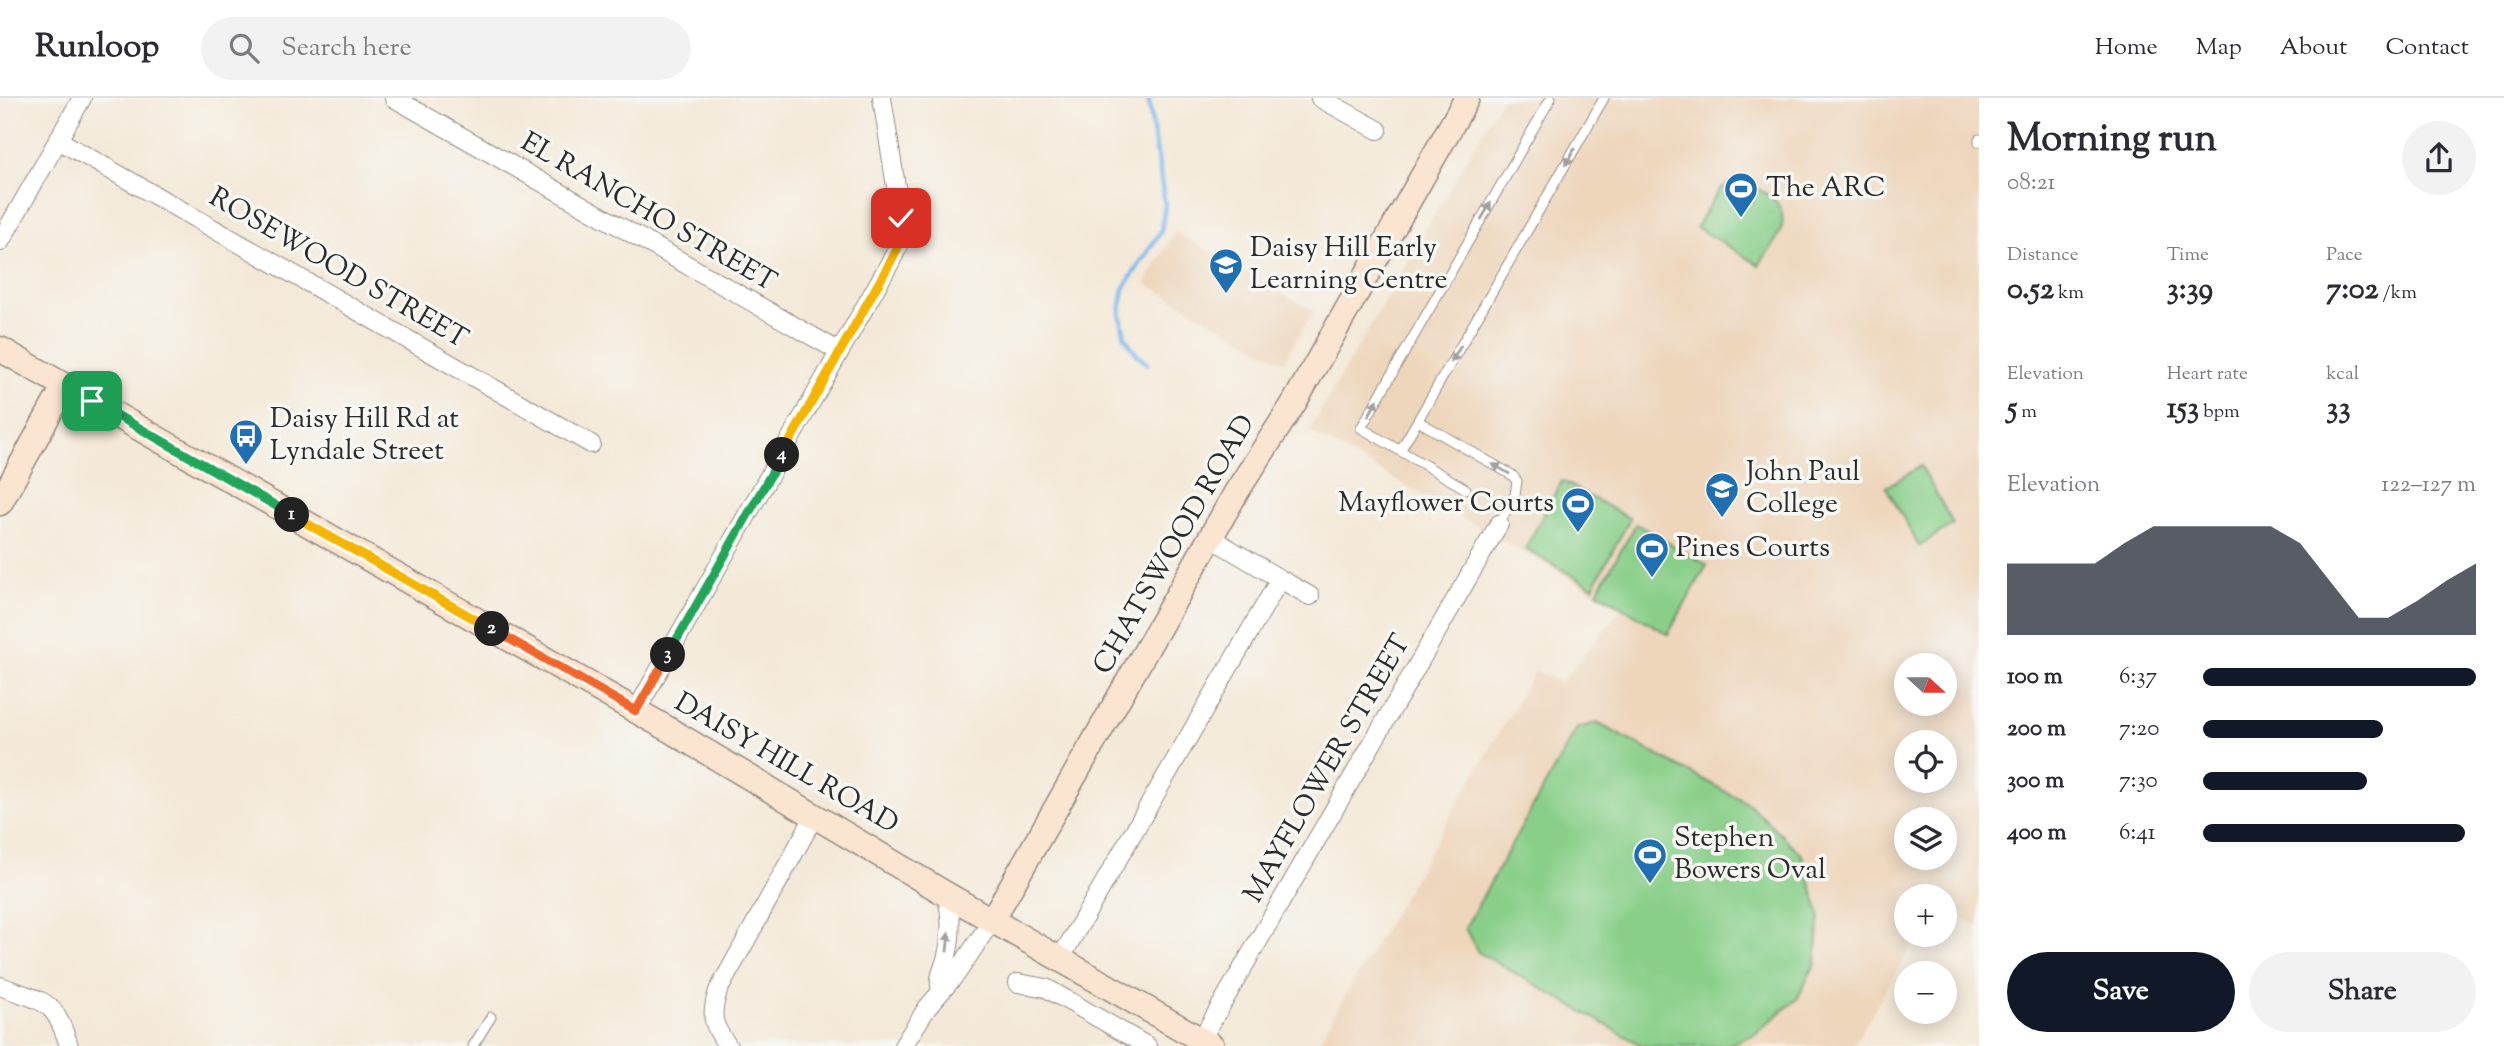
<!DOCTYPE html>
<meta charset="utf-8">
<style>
body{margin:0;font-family:"Sorts Mill Goudy",serif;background:#f2f2f3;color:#2b2b33;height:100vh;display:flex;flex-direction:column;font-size:26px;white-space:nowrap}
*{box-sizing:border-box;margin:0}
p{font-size:23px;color:#7c7c81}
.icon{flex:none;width:38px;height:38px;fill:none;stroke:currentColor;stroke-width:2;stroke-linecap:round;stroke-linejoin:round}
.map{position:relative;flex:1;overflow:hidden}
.panel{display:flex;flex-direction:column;background:#fff;width:525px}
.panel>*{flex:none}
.needle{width:46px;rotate:111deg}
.fabs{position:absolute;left:1894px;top:555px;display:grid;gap:14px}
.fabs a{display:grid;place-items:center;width:63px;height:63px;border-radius:50%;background:#fff;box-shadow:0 4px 18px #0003;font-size:35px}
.pin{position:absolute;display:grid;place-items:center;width:60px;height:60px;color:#fff;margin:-30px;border-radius:14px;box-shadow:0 4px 10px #0006}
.km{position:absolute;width:35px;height:35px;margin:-18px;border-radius:50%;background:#222;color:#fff;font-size:19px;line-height:35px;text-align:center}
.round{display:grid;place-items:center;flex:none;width:74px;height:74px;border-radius:37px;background:#f2f2f3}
.headline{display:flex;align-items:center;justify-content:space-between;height:119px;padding:0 28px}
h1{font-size:38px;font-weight:700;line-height:52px}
.stats{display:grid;grid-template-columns:repeat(3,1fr);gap:10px;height:119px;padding:7px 28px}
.stats div{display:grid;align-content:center}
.stats b{font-size:30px;font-weight:700}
.stats small{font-size:19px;font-weight:400}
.stats p{font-size:19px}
.chart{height:196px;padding:14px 28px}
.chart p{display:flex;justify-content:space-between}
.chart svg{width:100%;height:126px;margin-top:7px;fill:#111827;opacity:.7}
.button{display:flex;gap:14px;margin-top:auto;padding:14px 28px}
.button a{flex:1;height:80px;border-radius:42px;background:#111827;color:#fff;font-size:28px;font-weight:700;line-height:80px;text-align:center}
.button a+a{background:#f2f2f3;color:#2b2b33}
ul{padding:0 28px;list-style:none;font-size:23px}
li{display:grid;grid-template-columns:112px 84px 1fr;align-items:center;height:52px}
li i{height:18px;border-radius:9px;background:#111827}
header{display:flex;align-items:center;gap:42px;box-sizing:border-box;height:98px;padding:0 35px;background:#fff;border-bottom:2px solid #e1e1e2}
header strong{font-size:33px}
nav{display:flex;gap:38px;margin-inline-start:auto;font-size:24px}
.search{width:490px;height:63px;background:#f2f2f3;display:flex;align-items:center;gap:18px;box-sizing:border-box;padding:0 24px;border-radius:38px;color:#7c7c81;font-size:26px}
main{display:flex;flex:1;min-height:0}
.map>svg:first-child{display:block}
</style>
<header>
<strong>Runloop</strong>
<div class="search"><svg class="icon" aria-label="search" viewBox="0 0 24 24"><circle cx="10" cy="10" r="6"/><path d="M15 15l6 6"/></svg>Search here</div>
<nav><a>Home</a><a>Map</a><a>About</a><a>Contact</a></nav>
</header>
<main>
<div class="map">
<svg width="1979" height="948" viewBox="0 0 1979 948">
<rect width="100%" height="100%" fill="#f6f6f2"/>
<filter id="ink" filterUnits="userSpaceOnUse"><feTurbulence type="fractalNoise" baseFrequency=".0143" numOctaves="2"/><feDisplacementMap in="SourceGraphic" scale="14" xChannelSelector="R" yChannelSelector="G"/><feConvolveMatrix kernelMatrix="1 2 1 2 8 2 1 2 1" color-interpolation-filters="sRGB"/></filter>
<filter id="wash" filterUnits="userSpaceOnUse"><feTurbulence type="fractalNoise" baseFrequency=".00686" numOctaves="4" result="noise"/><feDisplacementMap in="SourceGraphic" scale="28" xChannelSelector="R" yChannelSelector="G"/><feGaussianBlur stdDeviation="1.57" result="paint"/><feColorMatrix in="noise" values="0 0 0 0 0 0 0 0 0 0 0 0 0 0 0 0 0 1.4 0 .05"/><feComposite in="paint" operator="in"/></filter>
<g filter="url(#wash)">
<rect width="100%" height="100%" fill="#f4e9d8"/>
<path fill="#eed6bb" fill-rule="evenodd" d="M1502,0H1979V829L1944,809V798H1906V836L1918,837L1853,948H1316L1535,573L1561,584L1622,510L1309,333ZM1906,567H1944V606H1906ZM1906,644H1944V682H1906ZM1906,721H1944V760H1906Z
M1175,134L1313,213L1284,264L1145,185Z"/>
<path fill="#89cf89" stroke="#5a7d5a" stroke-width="2" d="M1734,83C1756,89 1787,99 1782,128C1779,141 1766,156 1759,167L1696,129L1720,91Z
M1921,368L1953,426L1919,448L1886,389Z
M1562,383L1630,421L1593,489L1525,451Z
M1636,426L1707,467L1668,536L1597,494Z
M1597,625L1749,706L1802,757L1820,817L1816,864L1797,901L1755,936L1726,948H1643L1478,854L1465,830L1577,630Z"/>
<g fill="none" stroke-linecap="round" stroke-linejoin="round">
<path stroke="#7bb9ee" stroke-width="4.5" d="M1147,266L1138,258L1125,239L1120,215L1124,190L1161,133L1165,107L1148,0"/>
</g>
</g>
<g filter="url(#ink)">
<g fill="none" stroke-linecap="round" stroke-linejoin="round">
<g stroke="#908a82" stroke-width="11">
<path id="lane" d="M1979,41V44
M1418,323L1512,377L1517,383L1515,397L1499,426
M1400,353L1604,0
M1466,391L1361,330L1551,0
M473,948L491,919"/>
</g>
<g stroke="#908a82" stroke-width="20">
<path id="street" d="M394,0L840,254
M1320,0L1378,32
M58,42L591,346
M0,144L82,0
M1280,481L1310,498
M636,613L891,163L902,141L901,120L882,0
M1060,861L1280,481L1211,440
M1018,885L1046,890L1147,948
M0,888C44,905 54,899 69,948
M941,892C937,879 944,871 947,858C952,837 952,817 946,796
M1201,942L1499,426
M728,948C712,927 710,918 718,893L815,717
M903,948L927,910L957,875L992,822"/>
</g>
<g stroke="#908a82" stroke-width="27">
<path id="secondary" d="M0,251L668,631L946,796L1212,948
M0,405L65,287
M992,822L1237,393L1294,305L1467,0"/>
</g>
<use href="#lane" stroke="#fff" stroke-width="9"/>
<use href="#street" stroke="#fff" stroke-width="18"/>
<use href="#secondary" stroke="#fce5d0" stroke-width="24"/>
</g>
<defs><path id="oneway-solid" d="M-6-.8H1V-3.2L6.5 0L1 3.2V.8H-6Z" transform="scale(1.75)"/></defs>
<g fill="#a0a0a0">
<use href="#oneway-solid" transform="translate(1570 59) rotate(120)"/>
<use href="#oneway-solid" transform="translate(1486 113) rotate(-60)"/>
<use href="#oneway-solid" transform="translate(1456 256) rotate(120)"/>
<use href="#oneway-solid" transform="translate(1373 310) rotate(-60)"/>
<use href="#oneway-solid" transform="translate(1501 371) rotate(-150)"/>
<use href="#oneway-solid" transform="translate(948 844) rotate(-84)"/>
</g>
</g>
<g fill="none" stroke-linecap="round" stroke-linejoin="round" filter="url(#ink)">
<g stroke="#fff" stroke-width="14">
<path id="split-1" d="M92,303L292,417"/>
</g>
<g stroke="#fff" stroke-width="14">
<path id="split-2" d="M292,417L492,531"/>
</g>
<g stroke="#fff" stroke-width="14">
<path id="split-3" d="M492,531L636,613L668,557"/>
</g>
<g stroke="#fff" stroke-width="14">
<path id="split-4" d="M668,557L782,357"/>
</g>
<g stroke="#fff" stroke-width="14">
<path id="split-5" d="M782,357L891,163L902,141L901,120"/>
</g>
<use href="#split-1" stroke="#22a559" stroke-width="9"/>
<use href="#split-2" stroke="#f5b400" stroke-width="9"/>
<use href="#split-3" stroke="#f0652b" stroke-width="9"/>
<use href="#split-4" stroke="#22a559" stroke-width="9"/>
<use href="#split-5" stroke="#f5b400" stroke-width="9"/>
</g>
<defs>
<g id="stadium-pin" transform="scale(1.75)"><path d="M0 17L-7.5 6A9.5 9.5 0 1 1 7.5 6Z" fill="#1f6fb2" stroke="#f6f6f2"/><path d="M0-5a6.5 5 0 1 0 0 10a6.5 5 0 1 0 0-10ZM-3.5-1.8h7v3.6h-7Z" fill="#fff"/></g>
<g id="school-pin" transform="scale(1.75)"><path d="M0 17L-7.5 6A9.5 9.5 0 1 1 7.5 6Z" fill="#1f6fb2" stroke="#f6f6f2"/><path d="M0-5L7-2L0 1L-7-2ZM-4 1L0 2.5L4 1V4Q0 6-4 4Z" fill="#fff"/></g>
<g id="bus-pin" transform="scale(1.75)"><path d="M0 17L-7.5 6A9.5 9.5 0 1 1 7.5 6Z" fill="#1f6fb2" stroke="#f6f6f2"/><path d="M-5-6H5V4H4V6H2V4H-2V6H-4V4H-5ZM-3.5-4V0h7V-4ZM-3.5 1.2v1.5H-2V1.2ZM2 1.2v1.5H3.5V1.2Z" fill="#fff"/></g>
</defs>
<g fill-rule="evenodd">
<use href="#stadium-pin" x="1741" y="91"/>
<use href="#school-pin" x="1226" y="167"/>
<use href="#bus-pin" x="246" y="338"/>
<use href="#school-pin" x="1722" y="391"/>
<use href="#stadium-pin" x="1578" y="406"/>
<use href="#stadium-pin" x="1652" y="451"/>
<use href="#stadium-pin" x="1650" y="757"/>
</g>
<g text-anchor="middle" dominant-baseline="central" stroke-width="7" stroke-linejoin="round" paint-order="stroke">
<g font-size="28" fill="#2b2b2b" stroke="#f6f6f2" text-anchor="start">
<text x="1766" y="91">The ARC</text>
<text x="1250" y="151">Daisy Hill Early<tspan x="1250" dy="32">Learning Centre</tspan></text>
<text x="270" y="322">Daisy Hill Rd at<tspan x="270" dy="32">Lyndale Street</tspan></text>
<text x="1746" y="375">John Paul<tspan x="1746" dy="32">College</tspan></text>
<text x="1554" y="406" text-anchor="end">Mayflower Courts</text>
<text x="1676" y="451">Pines Courts</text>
<text x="1674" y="741">Stephen<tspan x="1674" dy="32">Bowers Oval</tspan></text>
</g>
<g font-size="28" fill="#2b2b2b" stroke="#f6f6f2">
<text transform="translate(648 115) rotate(30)">EL RANCHO STREET</text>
<text transform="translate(338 171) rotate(30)">ROSEWOOD STREET</text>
<text transform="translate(1175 447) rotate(-60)">CHATSWOOD ROAD</text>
<text transform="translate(786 666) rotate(30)">DAISY HILL ROAD</text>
<text transform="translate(1328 671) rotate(-60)">MAYFLOWER STREET</text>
</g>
</g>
</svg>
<div class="fabs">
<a><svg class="needle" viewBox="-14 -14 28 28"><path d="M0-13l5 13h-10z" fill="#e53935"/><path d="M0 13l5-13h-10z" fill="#7c7c81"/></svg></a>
<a><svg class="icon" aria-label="locate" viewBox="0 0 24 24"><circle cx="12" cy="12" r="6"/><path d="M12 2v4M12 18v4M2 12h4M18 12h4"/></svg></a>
<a><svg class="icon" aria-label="layers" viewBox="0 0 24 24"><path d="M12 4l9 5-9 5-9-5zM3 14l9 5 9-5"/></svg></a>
<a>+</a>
<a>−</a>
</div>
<div class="pin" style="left:92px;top:303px;background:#1e9e55"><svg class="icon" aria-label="arrive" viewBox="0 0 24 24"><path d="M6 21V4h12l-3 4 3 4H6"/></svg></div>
<div class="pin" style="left:901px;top:120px;background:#d93025"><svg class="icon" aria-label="check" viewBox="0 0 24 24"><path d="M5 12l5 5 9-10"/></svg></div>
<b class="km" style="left:292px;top:417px">1</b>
<b class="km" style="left:492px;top:531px">2</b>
<b class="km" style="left:668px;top:557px">3</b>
<b class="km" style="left:782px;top:357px">4</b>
</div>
<section class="panel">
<div class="headline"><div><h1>Morning run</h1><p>08:21</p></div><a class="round"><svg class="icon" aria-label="share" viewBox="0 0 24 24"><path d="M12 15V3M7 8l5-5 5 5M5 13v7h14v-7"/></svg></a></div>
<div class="stats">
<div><p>Distance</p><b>0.52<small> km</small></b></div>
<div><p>Time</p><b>3:39</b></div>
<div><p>Pace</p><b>7:02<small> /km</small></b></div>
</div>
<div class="stats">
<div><p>Elevation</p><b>5<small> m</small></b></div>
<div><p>Heart rate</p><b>153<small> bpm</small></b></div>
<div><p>kcal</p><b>33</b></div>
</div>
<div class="chart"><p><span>Elevation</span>122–127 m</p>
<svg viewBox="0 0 160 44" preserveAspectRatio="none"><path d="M0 44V19L10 19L20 19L30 19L40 12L50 6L60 6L70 6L80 6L90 6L100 12L110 25L120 38L130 38L140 32L150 25L160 19V44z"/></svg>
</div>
<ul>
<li><b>100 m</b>6:37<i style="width:100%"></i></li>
<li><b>200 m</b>7:20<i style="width:66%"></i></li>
<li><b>300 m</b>7:30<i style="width:60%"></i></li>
<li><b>400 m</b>6:41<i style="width:96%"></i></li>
</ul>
<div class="button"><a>Save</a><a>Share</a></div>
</section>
</main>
